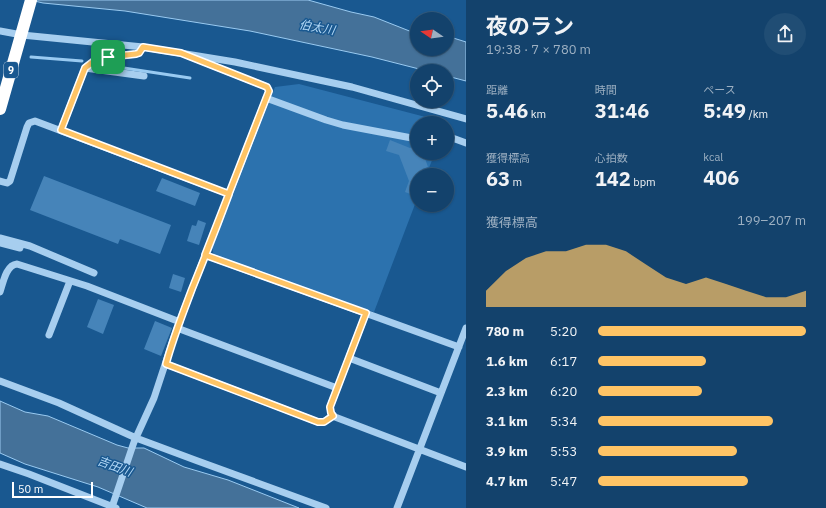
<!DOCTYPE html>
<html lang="ja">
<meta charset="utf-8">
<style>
body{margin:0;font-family:"IBM Plex Sans","Noto Sans JP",sans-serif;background:#204d74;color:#f1f3f6;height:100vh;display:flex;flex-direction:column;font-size:15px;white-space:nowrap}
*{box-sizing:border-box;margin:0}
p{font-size:13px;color:#9db0c2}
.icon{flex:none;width:22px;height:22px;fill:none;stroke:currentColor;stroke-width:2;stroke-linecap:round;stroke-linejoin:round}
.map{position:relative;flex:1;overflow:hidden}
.panel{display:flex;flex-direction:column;background:#13426c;width:360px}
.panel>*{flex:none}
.needle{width:26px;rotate:283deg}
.tools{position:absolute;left:410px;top:12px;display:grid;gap:8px}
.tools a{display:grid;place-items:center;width:44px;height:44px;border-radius:50%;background:#13426c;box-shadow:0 1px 3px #0004,0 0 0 1px #325b7f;font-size:20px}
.scale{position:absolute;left:12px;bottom:10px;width:81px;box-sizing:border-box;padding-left:4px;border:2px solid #fff;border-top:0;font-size:11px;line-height:14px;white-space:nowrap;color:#fff;-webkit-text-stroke:3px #195890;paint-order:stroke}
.pin{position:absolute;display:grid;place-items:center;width:34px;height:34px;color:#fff;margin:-17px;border-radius:8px;box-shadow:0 2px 6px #0006}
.round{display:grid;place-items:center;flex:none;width:42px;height:42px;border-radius:21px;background:#204d74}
.head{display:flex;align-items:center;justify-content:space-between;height:68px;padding:0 20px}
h1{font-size:22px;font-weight:700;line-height:30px}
.stats{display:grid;grid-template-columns:repeat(3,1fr);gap:6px;height:68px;padding:4px 20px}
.stats div{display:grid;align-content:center}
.stats b{font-size:20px;font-weight:700}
.stats small{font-size:11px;font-weight:400}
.stats p{font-size:11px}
.chart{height:112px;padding:8px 20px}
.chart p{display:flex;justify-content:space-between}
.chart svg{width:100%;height:72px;margin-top:4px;fill:#ffc465;opacity:.7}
ul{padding:0 20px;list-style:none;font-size:13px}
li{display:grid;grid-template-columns:64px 48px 1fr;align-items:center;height:30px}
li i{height:10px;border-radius:5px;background:#ffc465}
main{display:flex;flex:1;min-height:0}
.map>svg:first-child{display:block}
</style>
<main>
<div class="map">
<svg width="466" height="508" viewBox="0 0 466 508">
<rect width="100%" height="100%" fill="#195890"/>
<path fill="#2c72ae" d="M299,84L437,120L438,123H417V153H435L426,175H417V199L374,312L214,256L212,247L275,87Z"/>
<path fill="#447199" stroke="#99caf1" d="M30,0H308L351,12L374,17L412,32H417V49H447V36L466,42V81L447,76V71H427L372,57L250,31L125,11L43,3Z
M0,401L25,412L48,416L117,445L128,448H144L184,467L228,480L299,508H147L98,487L25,464L0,453Z"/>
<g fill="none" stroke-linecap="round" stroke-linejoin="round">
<path stroke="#99caf1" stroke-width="3" d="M31,57L82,61
M104,65L190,78"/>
</g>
<path fill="#4684b9" d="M390,140L410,148L417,145V153H423L428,167L422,169L424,175H417V193L416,196L405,192L409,181L399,155L386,151Z
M44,176L171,225L160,254L120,239L118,244L30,210Z
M162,178L200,193L195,206L156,191Z
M198,220L206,223L199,245L187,241L192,225L196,226Z
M173,274L185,278L181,292L169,288Z
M98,299L114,305L103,334L87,327Z
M155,321L172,328L161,356L144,349Z"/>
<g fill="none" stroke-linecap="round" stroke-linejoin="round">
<path stroke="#a7ceef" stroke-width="7" d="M0,31L22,35L143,47L235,62L352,87L466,119
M85,68L144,76
M266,98L326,120L343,125L417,139
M61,130L85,68C98,55 119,56 136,54L139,53L143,47
M447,136L466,143
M0,181L7,183L10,181L27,127L29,123L35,121L229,194
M0,238L30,246L94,273
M0,243L20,248
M205,255L459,347
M0,292C3,283 6,265 17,264L87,286L180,322
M366,313L330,407L331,413L335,417L466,467
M177,328L337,388
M49,335L70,281
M349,358L441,393
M166,364L318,422H324L333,415
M0,381L59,403L136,438L195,460L326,508
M0,464L29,474L116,508
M112,507L134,442L154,398L177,328L269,91L267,87L181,53
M397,508L466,328"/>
<path stroke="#fff" stroke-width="12" d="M0,109L31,0"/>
</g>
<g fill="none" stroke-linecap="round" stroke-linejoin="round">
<g stroke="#fff" stroke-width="8">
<path id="route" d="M108,57L94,61L85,68L61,130L229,194C217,226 205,257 192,289C183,313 173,338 166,364L318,422H324L333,416L331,413L330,407L366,313L205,255L269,91L267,87L181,53L143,47L139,53L136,54L108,57"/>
</g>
<use href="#route" stroke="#ffc465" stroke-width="5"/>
</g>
<g text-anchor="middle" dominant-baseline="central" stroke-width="3" stroke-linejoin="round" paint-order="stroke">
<rect fill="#195890" stroke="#bacdde" stroke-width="1" x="4" y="62" width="14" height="16" rx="3"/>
<g font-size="10" font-weight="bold" fill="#fff">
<text x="11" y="70">9</text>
</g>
<g font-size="12" font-style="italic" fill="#b3d8f6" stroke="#195890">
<text transform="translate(317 27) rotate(10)">伯太川</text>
<text transform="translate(115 466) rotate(20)">吉田川</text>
</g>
</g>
</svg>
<div class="tools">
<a><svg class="needle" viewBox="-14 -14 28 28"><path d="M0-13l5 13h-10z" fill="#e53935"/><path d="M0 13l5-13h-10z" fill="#9db0c2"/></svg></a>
<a><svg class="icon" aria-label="locate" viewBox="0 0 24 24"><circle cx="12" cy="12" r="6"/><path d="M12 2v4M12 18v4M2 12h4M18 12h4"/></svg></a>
<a>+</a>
<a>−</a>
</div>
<div class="scale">50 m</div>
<div class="pin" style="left:108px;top:57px;background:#1e9e55"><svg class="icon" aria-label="arrive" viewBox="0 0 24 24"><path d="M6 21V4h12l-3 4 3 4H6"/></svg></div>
</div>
<section class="panel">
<div class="head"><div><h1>夜のラン</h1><p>19:38 · 7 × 780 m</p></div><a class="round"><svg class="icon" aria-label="share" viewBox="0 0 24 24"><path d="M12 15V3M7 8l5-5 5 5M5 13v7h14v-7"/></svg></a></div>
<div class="stats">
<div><p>距離</p><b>5.46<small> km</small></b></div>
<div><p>時間</p><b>31:46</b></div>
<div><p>ペース</p><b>5:49<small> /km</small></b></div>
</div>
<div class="stats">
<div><p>獲得標高</p><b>63<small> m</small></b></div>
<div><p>心拍数</p><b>142<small> bpm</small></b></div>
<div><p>kcal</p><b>406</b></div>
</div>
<div class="chart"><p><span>獲得標高</span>199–207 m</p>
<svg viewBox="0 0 160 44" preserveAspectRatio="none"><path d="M0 44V34L10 22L20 14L30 10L40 10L50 6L60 6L70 10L80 18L90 26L100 30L110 26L120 30L130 34L140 38L150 38L160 34V44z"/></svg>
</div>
<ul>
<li><b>780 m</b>5:20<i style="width:100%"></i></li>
<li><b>1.6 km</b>6:17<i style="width:52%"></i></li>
<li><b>2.3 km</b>6:20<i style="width:50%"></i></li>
<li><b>3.1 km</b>5:34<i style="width:84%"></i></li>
<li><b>3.9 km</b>5:53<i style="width:67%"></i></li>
<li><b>4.7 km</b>5:47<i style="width:72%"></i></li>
</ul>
</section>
</main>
